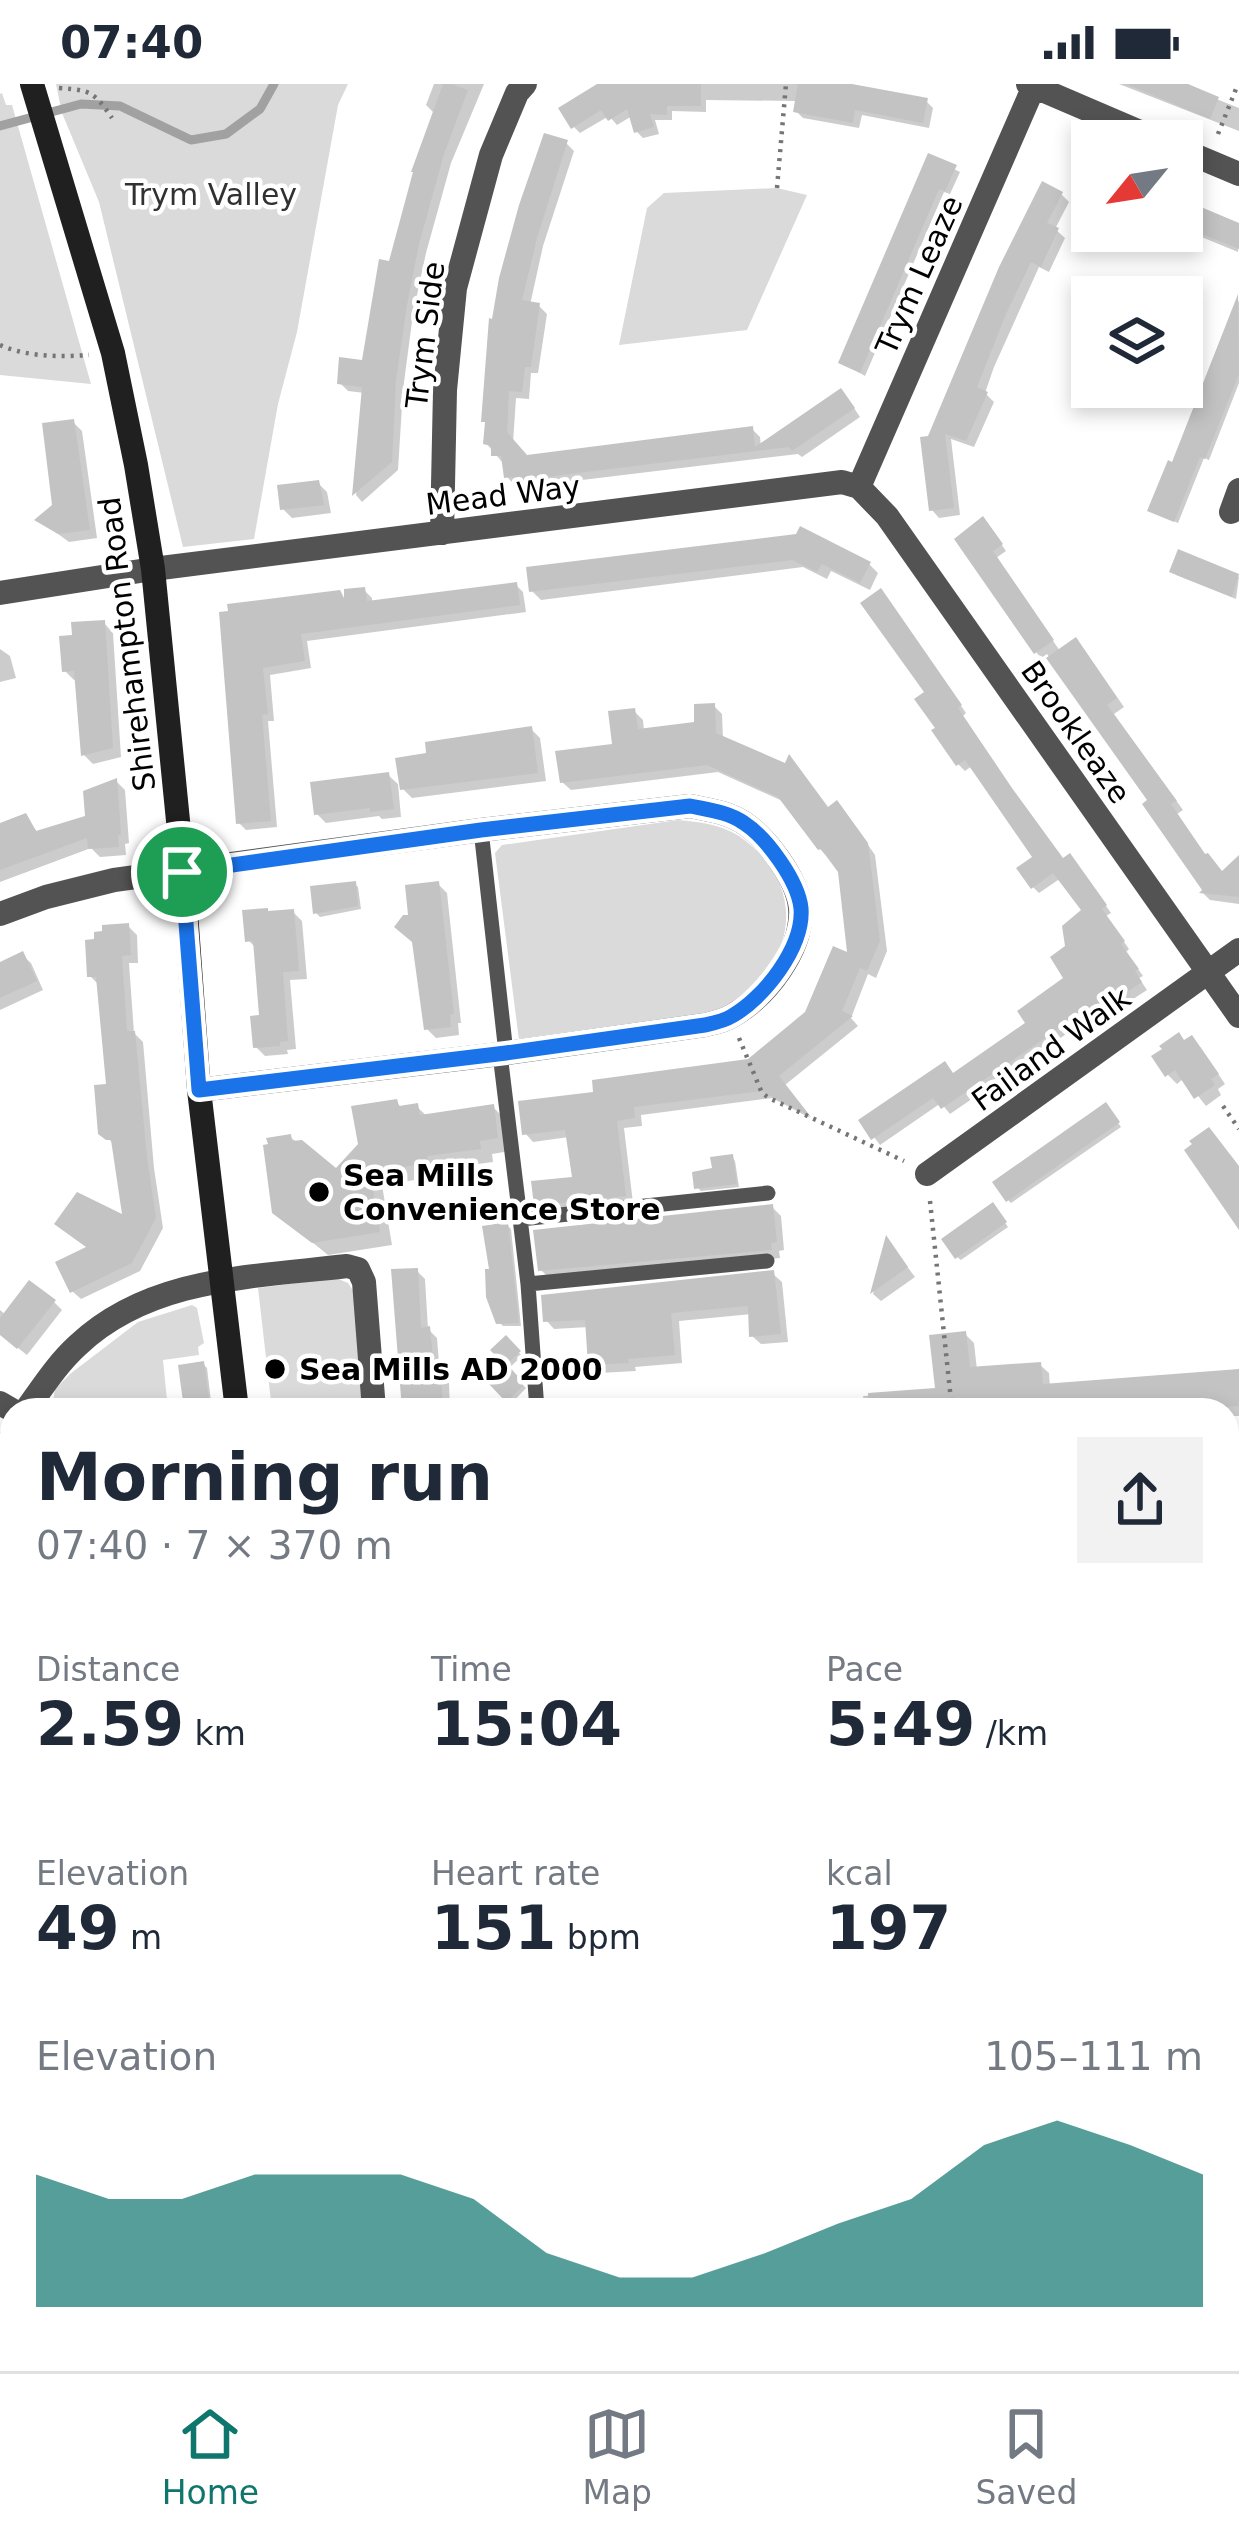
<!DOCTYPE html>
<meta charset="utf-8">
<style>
body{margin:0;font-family:"DejaVu Sans",sans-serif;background:#f2f2f3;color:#1f2937;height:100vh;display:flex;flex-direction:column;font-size:45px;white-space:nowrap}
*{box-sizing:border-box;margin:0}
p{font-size:39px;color:#747a83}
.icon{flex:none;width:66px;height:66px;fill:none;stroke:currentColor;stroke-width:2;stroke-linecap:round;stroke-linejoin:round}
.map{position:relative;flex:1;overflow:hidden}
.sheet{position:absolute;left:0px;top:1314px;width:1239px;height:975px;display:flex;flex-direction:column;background:#fff;border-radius:36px 36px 0 0;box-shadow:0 6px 18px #0003}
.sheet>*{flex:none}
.needle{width:78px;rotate:240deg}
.fabs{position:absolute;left:1071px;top:36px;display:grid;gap:24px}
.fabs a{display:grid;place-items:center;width:132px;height:132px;border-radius:0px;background:#fff;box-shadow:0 6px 18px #0003;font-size:60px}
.pin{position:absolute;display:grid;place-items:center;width:102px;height:102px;color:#fff;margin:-51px;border:6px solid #fff;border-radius:50%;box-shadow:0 3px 12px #0007}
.round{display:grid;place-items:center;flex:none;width:126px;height:126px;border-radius:0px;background:#f2f2f3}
.summary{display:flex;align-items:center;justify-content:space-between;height:204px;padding:0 36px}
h1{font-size:66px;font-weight:700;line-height:90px}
.metrics{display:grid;grid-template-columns:repeat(3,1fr);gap:18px;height:204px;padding:12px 36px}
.metrics div{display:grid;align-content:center}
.metrics b{font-size:60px;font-weight:700}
.metrics small{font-size:33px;font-weight:400}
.metrics p{font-size:33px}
.chart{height:336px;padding:24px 36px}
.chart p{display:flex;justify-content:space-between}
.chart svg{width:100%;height:216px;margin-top:12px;fill:#0f766e;opacity:.7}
.status{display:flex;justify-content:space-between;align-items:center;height:84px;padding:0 60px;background:#fff;direction:ltr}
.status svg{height:33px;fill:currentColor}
.tab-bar{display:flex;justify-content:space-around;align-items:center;height:168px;border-top:3px solid #e0e1e3;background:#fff;font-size:33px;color:#747a83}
.tab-bar a{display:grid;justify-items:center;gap:6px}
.tab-bar .current{color:#0f766e}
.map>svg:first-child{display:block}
</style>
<div class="status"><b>07:40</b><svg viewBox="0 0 49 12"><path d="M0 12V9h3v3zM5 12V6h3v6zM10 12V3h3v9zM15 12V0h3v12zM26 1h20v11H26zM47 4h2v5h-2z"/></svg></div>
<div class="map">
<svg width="1239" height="2287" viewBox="0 0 1239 2287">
<rect width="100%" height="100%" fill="#fff"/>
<path fill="#dadada" d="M56,0H348L338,21L297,248L278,320L254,455L183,463L99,118L62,29Z
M2,9L6,21H12L91,300L0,291V10Z
M777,104L807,111L747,246L619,261L647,124L664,109Z
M678,736C699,738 720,740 739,752C787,785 802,839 767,887C753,907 742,918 719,927C700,934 676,934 656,937C610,943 565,949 519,956L495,769L502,761Z
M336,1194L348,1199L354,1208L362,1326H272L258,1204Z
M192,1221L197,1224L204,1259L198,1263L199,1271L163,1276L168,1326H56L53,1317L55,1305L70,1290L138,1238Z
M12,1384V1535C0,1483 0,1436 12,1384Z"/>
<path fill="#0003" d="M434,0H484L451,79L426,169L413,230L403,306L398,386L362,418L356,411L365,309L348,307L340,299L364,279L434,29L426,21Z
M602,0H837L926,17L933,24L929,44L862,31L859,44L803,34L796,27V17L706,16V28L672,27V36H655L659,50L643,54L636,47L632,32L617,41L609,32L580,49L574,43Z
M1119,0H1179L1239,24V47Z
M566,59L574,67L543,162L530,221L539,222L547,230L538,289H531L529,315L516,314L513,359L526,374L752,345L760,353L761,363L848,315L860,333L802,373L798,370L524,403L521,400L515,401L507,393L505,378H502L486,359L492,238Z
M930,73L960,88L950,110L944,108L865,292L841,278Z
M1061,110L1069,118L1055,145L1065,154L1049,188L1039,183L994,283L985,309L994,318L974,363L951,355L960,431L939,434L932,426L930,355Z
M1182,119L1239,143L1238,168L1182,145Z
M1239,216V299L1209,376L1204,374L1178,439L1154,429Z
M73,338L82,347L97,454L69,458L39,436L55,422Z
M318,399L327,408L331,429L292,434L283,425Z
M988,441L1006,467L996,474L1060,567L1084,565L1124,623L1114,630L1183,726L1177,730L1207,773L1223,790L1239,775V820L1210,816L1203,809L1206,806L1151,717L1047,570L1041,574L1036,568L958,455Z
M798,453L869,480L878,489L870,506L831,487L827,495L803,483L541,516L532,507Z
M1180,469L1239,493L1236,515L1176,491L1172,487Z
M516,501L523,508L526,528L307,557L311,584L270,591L274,637H268L277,743L246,746L239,739L222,530L346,517L364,506L372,514V519Z
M887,514L966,629L963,632L1018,714L1064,777L1076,779L1111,829L1106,832L1129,865L1126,868L1143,892L1139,894L1147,906L1080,950L1075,944L950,1030L941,1019L880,1061L862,1037L954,992L1029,939L1068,895V863L1085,827L1061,794L1039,809L1033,803L1036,774L973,681L965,687L958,680Z
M104,539L113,549L121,673L93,680L84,671L78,595L74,596L65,587L75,553Z
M0,565L10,572L16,594L0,598Z
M714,622L722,630L723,655L829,726L845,728L875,771L887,867L876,894L868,890L851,934L858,942L785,1001L810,1034L772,1014L641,1031L642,1042L624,1044L633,1119L545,1129L536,1120L575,1096L569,1053L533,1058L525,1049L596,1010L749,978L808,930L851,872L841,787L820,765L787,719L718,688L571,706L562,698L616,662L634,627L643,636L644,647L698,640Z
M531,645L540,654L546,697L412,714L403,705Z
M388,691L398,700L401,733L382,735L379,732L326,739L317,730Z
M116,697L125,706L129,759L125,760L126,771L100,773L91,764L0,798V742L25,732L38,749L88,734Z
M355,800L358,803L361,825L320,833L316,829Z
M438,800L447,809L461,939H458L459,951L436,954L427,945L412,833Z
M293,828L302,837L307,895L290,896L296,965L287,966L288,970L265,972L256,963L262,934L257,865L248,856Z
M128,842L137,851L138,879H129L134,949L143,958L154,1084L163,1144L140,1187L81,1215L72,1207L89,1165L126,1135L115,1061L101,1048L109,1002L100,902L90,892Z
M22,871L31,879L43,906L0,926V881Z
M1185,958L1200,963L1225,1000L1218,1005L1221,1011L1206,1022L1184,994L1177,1000L1168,991Z
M396,1018L403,1025L417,1023L428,1033L493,1023L507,1037L510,1067L492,1070L493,1078L440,1085L441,1092L382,1101L392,1161L328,1171L275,1128L290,1053L337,1089Z
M1109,1026L1121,1043L1011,1119L1008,1116Z
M732,1073L735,1077L739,1103L701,1107L697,1103Z
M772,1123L781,1132L784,1166L779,1167L780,1174L550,1195L541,1186Z
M996,1126L1008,1143L961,1176L957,1173Z
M507,1141L511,1145L521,1242H503L499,1238L492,1188Z
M888,1157L915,1193L881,1217L873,1210Z
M417,1187L425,1195L428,1245L437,1254L440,1291L449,1299L450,1326H405Z
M773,1190L782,1198L788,1258L761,1260L752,1252V1230L679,1237L682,1279L635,1283L636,1287L599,1289L591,1280L589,1243L554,1245L546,1236Z
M54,1218L62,1226L27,1271L0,1250V1226L6,1231Z
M965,1250L974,1259L977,1286L1040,1281L1049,1289L1050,1303L1239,1287V1332H1227V1326H776L864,1318L863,1312L938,1307Z
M506,1255L522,1272L508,1285L526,1304L511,1320L492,1298L509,1282L494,1266Z
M203,1280L207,1284L212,1325L189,1326L187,1324Z
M760,1314L770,1326H727L726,1316Z
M1239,1437V1479L1229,1480L1227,1484V1438Z
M1227,1523H1239V1551H1232L1228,1547Z
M1239,1769V1857L1227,1879V1792Z
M0,1991L12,1997V2044L0,2039Z
M1239,2065V2162L1227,2186V2121L1238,2099L1227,2093V2076L1232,2066L1237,2069Z
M0,2131L12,2136V2170L0,2165Z
M1227,2256L1238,2265L1230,2280L1224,2277H1227Z
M171,2277H202L203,2287H171Z
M339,2277H370V2287H339Z
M986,2277H1030L1026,2287H981Z
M1134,2277H1176L1174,2280L1171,2278L1166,2287H1128Z"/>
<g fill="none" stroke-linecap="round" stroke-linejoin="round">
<path stroke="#a1a1a1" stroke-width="9" d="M0,42L81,20L120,22L191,56L226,50L260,25L274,0"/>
</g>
<path fill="#c3c3c3" d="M443,0H452L468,6L444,70L419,160L407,221L396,296L392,378L352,412L362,303L337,300L339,273L362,276L379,175L389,177L413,88H411Z
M597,0H701V22H667V31L650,30L654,43L634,49L627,25L608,37L601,26L571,45L558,24Z
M798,0H852L928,14L923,39L855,26L853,39L793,28Z
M1126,0H1188L1219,13L1210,35Z
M544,49L568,56L537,154L522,216L540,219L531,283H525L522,308L509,307L507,348L527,371L753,342L755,363L841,304L855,324L792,367L789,363L513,397V393L504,394L501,372H491V362L483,360L485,338H481L489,234L492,235L499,194L519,121Z
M928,69L957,81L945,107L939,105L860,289L838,279Z
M1042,97L1063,108L1047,139L1059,144L1041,183L1031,178L1006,230L977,303L988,308L966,357L945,350L954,424L929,427L920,353L928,352L999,183Z
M1182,115L1239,139V165L1182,142Z
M1238,210L1239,290L1205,375L1200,373L1174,438L1147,427L1168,376L1172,378Z
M74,335L90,446L58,450L34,436L52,421L42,339Z
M319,396L324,421L280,426L277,401Z
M983,432L1003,460L993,467L1054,556L1034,570L954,455Z
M800,442L871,478L860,499L822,480L817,488L792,476L529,508L526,483L796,450Z
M1178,465L1239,490L1232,513L1169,488Z
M517,498L520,521L301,550L305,577L263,584L268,630L262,631L271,737L236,740L219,528L228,527L227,520L340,506L344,514V505L365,503L367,517Z
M881,504L962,621L958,624L1012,704L1063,774L1070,769L1107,821L1102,825L1125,857L1121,860L1139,885L1135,887L1142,898L1071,945L1067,939L941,1025L933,1014L871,1056L858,1036L945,977L953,989L1025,939L1017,927L1063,894L1050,873L1065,862L1062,842L1081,826L1053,789L1031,805L1016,784L1032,773L965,676L956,682L931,646L935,644L914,615L924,608L860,519Z
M105,536L113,664L81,672L74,587L62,588L59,552L72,551L71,538Z
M1076,553L1117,614L1107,621L1177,717L1171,720L1205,770L1208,769L1222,787L1239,771V813L1199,809L1202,806L1142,720L1147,716L1046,574Z
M715,619L716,649L785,679L789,670L828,723L837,716L868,759L880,857L867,887L860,884L842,927L853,932L779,992L811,1033L762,1007L634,1023L635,1034L617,1037L626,1112L534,1122L531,1097L572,1093L565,1046L522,1051L518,1017L593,1008L592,996L748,975L805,928L833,862L847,868L838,788L821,765L818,766L778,713L707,681L560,699L555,667L612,660L608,627L635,624L638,645L694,638V620Z
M532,642L538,689L400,706L395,674L426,669L425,658Z
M389,688L394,725L370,728V724L314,731L310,698Z
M117,694L121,751H118L119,763L88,765L87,754L0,786V739L26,729L36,747L85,732L83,707Z
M356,797L358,822L313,830L310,802Z
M439,797L454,930L450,931L451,943L424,946L412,858L394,843L403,831H408L405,801Z
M268,824V827L294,825L299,887L283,888L288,957L280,958V962L253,964L250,932L259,931L253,857L245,858L242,826Z
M129,839L131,871L122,872L127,947H135L147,1073L156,1134L132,1179L70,1209L55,1178L86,1163L54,1140L77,1108L122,1130L111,1056H106L98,1050L94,1001L106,1000L96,893H87L85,856L94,855V848L102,847V841Z
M23,867L37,897L0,914V878Z
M1179,948L1184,956L1192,951L1219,990L1211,995L1215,1001L1194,1015L1175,986L1165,993L1151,972L1162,965L1159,962Z
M397,1015L399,1022L418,1019L420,1031L494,1020L498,1054L480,1057L481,1065L427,1072L428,1079L370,1088L380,1148L312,1159L272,1129L263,1061L268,1060L266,1054L291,1050L292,1057L302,1056L336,1084L358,1060L351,1022Z
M1106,1018L1120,1038L1006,1118L992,1098Z
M1209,1043L1239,1082V1146L1184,1066L1192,1060L1189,1057Z
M733,1070L737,1100L694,1105L692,1088L712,1084L710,1073Z
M993,1118L1007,1138L955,1175L941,1155Z
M773,1120L777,1158L771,1159L772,1166L538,1187L533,1146Z
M508,1138L519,1239L496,1240L486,1213L485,1185H489L482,1142Z
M886,1151L908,1183L870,1210Z
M418,1184L421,1244L430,1242L434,1287H441L443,1326H402L391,1185Z
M774,1186L781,1250L749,1253L748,1222L671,1229L675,1271L628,1275L629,1279L588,1281L585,1236L543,1238L541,1211Z
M29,1196L56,1216L17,1265L0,1251V1234Z
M966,1247L970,1283L1041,1278L1043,1300L1239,1285V1322L1187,1326H869L868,1309L935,1304L929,1251Z
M506,1251L521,1267L507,1280L523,1298V1302L506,1318L487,1298L505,1282L490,1266Z
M204,1277L210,1322L184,1325L178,1281Z"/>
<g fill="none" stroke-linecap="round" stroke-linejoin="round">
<path stroke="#757575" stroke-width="4.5" stroke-dasharray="3 6" stroke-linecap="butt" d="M59,4C91,6 94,8 112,34
M1218,50L1238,0
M777,104L786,0
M0,261C27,273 60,273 89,271
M739,954L762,1009L769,1014L904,1077
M1223,1022L1239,1045
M930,1117L952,1326
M788,2277L789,2287"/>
<path stroke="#535353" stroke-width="15" d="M481,746L506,969
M500,970L528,1200L537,1326
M521,1135L768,1109
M528,1200L767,1177"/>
<path stroke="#535353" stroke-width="24" d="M1028,0L1161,57
M1182,66L1239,90
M859,403L1034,2
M1231,428L1239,406
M442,449L445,306L455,204L491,71L517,9L525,0
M0,509L153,485L842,398L859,403L887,432L1239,932
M0,830L46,813L114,796L481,746L690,722C709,726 728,728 744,739C767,754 798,796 800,824C804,865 766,913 732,932C724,937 714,939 705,941L500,970L199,1006
M927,1090L1239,866
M0,1319L12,1326
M26,1326C42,1304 57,1280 78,1261C150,1193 254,1193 347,1182L358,1185L364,1198L374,1326
M1227,1378L1239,1377
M0,1380L12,1352
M0,1534L12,1566
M0,1654L12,1644
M1227,1970L1239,1945
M0,2081L12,2087
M1070,2287L1075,2277"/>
<path stroke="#202020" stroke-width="24" d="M32,0L113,269L136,381L153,485L183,787L199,1006L237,1326
M269,2277V2287"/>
</g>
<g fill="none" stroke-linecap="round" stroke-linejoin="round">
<g stroke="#fff" stroke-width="24">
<path id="route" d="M690,722C709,726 728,728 744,739C767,754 798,797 801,824C804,863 764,914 732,932C724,937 714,939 705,941L506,969L199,1006L182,788L481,746Z"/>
</g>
<use href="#route" stroke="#1a73e8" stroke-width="15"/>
</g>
<g fill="#000" stroke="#fff" stroke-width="4.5">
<circle cx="319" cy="1108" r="12"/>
<circle cx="275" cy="1285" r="12"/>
</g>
<g text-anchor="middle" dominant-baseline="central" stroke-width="9" stroke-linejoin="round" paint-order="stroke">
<g font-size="30" fill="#313131" stroke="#fff">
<text x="211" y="110">Trym Valley</text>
</g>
<g font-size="30" fill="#000" stroke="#fff">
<text transform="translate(919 191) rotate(-66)">Trym Leaze</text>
<text transform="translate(425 251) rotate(-83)">Trym Side</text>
<text transform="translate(503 411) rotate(-7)">Mead Way</text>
<text transform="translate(127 560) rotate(-97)">Shirehampton Road</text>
<text transform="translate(1076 648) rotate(55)">Brookleaze</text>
<text transform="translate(1051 965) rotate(-36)">Failand Walk</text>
</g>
<g font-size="30" font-weight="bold" fill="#000" stroke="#fff" text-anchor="start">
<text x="343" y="1091">Sea Mills<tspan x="343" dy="34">Convenience Store</tspan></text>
<text x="299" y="1285">Sea Mills AD 2000</text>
</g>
</g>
</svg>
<div class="fabs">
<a><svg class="needle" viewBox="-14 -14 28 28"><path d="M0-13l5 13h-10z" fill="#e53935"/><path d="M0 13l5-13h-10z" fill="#747a83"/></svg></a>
<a><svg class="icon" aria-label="layers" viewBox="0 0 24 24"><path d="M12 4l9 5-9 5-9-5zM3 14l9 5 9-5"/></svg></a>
</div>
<div class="pin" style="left:182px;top:788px;background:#1e9e55"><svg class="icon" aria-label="arrive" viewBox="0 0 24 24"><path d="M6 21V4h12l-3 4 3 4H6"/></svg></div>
<section class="sheet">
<div class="summary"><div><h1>Morning run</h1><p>07:40 · 7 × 370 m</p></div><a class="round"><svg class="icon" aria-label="share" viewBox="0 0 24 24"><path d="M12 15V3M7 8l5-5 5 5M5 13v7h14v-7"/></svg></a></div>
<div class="metrics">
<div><p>Distance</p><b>2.59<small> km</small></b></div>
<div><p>Time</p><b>15:04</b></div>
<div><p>Pace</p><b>5:49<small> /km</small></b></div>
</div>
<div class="metrics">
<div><p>Elevation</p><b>49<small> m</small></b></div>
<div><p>Heart rate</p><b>151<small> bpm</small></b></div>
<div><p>kcal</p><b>197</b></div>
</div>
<div class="chart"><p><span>Elevation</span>105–111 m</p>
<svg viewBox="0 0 160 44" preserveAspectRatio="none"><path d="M0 44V17L10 22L20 22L30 17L40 17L50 17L60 22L70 33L80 38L90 38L100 33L110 27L120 22L130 11L140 6L150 11L160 17V44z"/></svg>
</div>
</section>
</div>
<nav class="tab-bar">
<a class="current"><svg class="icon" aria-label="home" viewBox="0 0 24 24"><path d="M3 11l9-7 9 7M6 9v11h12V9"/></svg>Home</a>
<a><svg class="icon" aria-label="map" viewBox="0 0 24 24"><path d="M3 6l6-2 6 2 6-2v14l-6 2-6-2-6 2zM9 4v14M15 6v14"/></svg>Map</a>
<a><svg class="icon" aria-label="saved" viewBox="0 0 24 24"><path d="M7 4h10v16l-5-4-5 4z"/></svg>Saved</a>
</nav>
